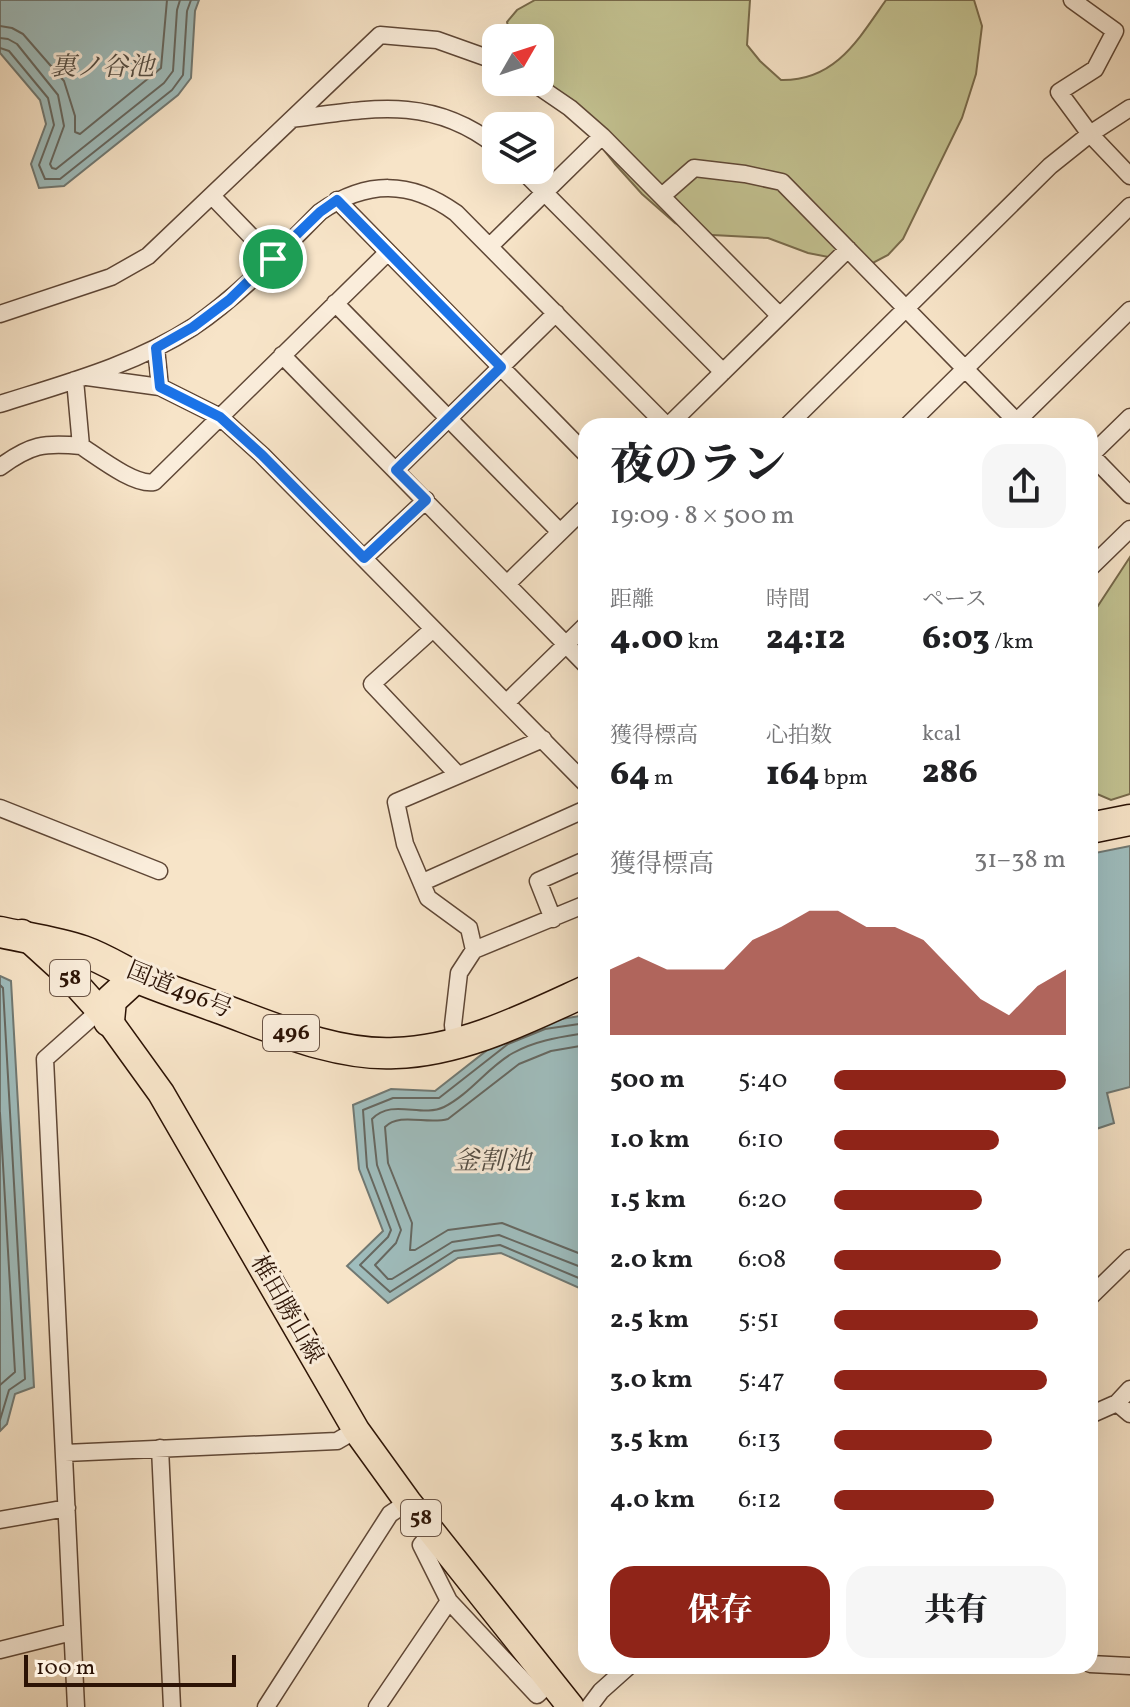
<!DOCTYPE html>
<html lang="ja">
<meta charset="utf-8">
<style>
body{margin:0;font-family:Vollkorn,"Noto Serif JP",serif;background:#f6f6f6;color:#202124;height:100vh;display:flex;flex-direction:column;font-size:30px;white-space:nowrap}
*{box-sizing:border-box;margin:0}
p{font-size:26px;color:#757577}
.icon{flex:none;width:44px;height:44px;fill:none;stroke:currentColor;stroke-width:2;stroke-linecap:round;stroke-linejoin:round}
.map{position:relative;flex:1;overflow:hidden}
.side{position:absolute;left:578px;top:418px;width:520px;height:1256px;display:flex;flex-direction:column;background:#fff;border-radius:24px;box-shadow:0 8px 32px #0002}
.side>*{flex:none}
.needle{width:52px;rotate:51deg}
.buttons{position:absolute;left:482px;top:24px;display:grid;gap:16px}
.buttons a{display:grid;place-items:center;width:72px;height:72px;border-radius:16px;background:#fff;box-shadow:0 8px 32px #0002;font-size:40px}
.scale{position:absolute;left:24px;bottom:20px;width:212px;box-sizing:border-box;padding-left:8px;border:4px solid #2c1305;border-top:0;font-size:22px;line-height:28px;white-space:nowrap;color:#2c1305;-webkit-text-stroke:6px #faeddb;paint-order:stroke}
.pin{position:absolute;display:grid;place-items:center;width:68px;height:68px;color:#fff;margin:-34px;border:4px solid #fff;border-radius:50%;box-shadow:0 2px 8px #0007}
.round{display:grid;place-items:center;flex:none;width:84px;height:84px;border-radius:24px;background:#f6f6f6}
.overview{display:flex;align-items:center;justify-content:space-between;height:136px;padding:0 32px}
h1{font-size:44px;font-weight:800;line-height:60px}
.figures{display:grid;grid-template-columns:repeat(3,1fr);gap:12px;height:136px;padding:8px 32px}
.figures div{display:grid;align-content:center}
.figures b{font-size:34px;font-weight:800}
.figures small{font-size:22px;font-weight:400}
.figures p{font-size:22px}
.chart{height:224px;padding:16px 32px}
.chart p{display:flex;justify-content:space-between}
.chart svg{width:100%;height:144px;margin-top:8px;fill:#8f2418;opacity:.7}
.cta{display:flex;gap:16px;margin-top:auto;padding:16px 32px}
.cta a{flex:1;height:92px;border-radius:24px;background:#8f2418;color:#fff;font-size:32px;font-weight:800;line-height:92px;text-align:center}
.cta a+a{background:#f6f6f6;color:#202124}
ul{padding:0 32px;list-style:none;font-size:26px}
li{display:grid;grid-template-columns:128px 96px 1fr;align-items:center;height:60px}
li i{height:20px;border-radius:10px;background:#8f2418}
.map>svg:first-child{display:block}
</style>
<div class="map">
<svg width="1130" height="1707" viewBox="0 0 1130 1707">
<rect width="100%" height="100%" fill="#f7e4c8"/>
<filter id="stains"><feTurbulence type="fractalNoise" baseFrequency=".0025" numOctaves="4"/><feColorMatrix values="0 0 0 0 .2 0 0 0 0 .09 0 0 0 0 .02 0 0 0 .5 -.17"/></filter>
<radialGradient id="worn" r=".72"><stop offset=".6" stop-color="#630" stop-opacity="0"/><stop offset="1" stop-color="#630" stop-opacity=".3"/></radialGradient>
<path fill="#c3c291" stroke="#786a4b" stroke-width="2" d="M535,0H750L747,45L760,61L781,80C835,81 858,40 886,0H974L982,26L976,74L962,118L903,239L888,255L869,265L808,253L768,238L694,234L675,223L642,194L615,164L569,106L540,75V38H511L507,22L517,10Z
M1130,557V794L1111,800L1090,791V618Z"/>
<path fill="#9fbdbd" stroke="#717973" stroke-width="2" d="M0,0H199L195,11L191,78L178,95L64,186L39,188L31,164L46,124L40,100L0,53Z
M1130,846V1087L1107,1093L1114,1123L1090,1131V854Z
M0,976L11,981L34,1387L15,1394L7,1424L0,1431Z
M586,1015V1291L501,1253L458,1258L388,1303L347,1266L383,1231L359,1169L353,1105L391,1089L435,1091L504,1037L543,1022Z"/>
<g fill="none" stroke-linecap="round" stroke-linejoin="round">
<path stroke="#666861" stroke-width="2" d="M0,26L12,28L23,34L64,81L75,116V132L80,134L161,68L167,0
M0,38L8,39L17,44L58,95L64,126L50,164L52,168L56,169L164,83L173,71L177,10L180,0
M0,48L9,51L48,98L54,125L39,165L45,179H60L172,90L183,75L187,11L191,0
M0,985L3,988L25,1379L9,1390L0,1420
M586,1023L545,1029L508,1044L439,1098H393L363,1110L367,1167L391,1230L388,1237L360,1265L390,1292L454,1251L500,1245L586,1281
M586,1033C561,1037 536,1040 513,1053C488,1067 470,1094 444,1107C421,1118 392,1098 372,1119L377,1165L401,1230L396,1243L375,1265L388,1279H392L452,1242L499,1235L586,1269
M586,1045L551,1051L519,1064L448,1119C427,1125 400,1112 385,1127L388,1163L412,1223L410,1250H415L448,1230L502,1223L586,1256
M0,1113L15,1372L0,1385"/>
<g stroke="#5f4736" stroke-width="19">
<path id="street" d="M1072,0L1115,31L1095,69L1059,92L1090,134L1130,176
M532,82L570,108L602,136L780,316
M292,119C368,109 430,94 496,146
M522,170L723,372
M662,196L694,168L745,174L782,182L1021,426
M213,197L273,259
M337,200L586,454
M490,246L602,136
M335,303L560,532
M0,314L111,277L148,256L380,35L437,40L496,61
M156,348L160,387
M282,355L586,665
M87,377L160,387L220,417L262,455L586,784
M75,380L81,446C98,457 135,486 154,482L388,252
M0,404C66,383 134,365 193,327C240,295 280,252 320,212C367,180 410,180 456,213L667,426
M668,426L848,249
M787,426L1050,166L1090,134L1130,108
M907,426L1130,206
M1012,426L1130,310
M1091,455L1130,495
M1090,456L1130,417
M0,467C30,445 44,442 81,446
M396,470L556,313
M364,558L426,500
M1090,568L1130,529
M508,583L586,507
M433,629L372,684L458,775
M507,702L586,625
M543,739L396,802L405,844L428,898L469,928L474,950L586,904
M0,808L159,871
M423,882L586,809
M553,919L538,881L583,861
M455,1043L453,1025L459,973L474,950
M1090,1297L1130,1258
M1117,1403L1130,1414
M1090,1415L1117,1403L1130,1389
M160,1448L172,1707
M65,1453L337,1441L356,1430
M0,1520L67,1508
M432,1532L421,1545L449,1601L537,1695L551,1682
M0,1650L72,1632
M1090,1664L1130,1666
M76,1707L45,1059L100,1010
M266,1707L390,1514L408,1502
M377,1707L449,1601
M589,1707L601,1691L629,1666"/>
</g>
<g stroke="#2c1305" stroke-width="29">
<path id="primary" d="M22,933L67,974L109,1021L161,1093L356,1430L408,1502L571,1707"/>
</g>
<g stroke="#2c1305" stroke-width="33">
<path id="highway" d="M1090,828L1130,820
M0,932C27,938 57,942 83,951C103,958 120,969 138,978C164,989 192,998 219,1008C274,1028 335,1056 395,1053C462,1051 527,1018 586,991
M109,1021L111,1000L136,977"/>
</g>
<use href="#street" stroke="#faeddb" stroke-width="16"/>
<use href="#primary" stroke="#f7e4c8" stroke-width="26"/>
<use href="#highway" stroke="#f7e4c8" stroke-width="30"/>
</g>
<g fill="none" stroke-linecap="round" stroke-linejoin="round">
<g stroke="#fff" stroke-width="16">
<path id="route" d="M337,200L501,367L396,470L426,500L364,558L262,455L220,417L160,387L156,348L193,327L229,300L320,212Z"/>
</g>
<use href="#route" stroke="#1a73e8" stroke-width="10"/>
</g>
<g text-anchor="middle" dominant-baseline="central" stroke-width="6" stroke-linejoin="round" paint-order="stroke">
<g fill="#faeddb" stroke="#6a5445" stroke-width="2">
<rect x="50" y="960" width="40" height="36" rx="6"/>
<rect x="263" y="1015" width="56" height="36" rx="6"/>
<rect x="401" y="1500" width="40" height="36" rx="6"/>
</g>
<g font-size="22" font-weight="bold" fill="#2c1305">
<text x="70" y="978">58</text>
<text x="291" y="1033">496</text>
<text x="421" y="1518">58</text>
</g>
<g font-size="24" fill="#2c1305" stroke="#faeddb">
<text transform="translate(179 991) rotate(22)">国道496号</text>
<text transform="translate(286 1310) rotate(60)">椎田勝山線</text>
</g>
<g font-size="26" font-style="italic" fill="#544e45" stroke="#faeddb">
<text x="102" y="68">裏ノ谷池</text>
<text x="492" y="1162">釜割池</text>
</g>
</g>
<rect width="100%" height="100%" filter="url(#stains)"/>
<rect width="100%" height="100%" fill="url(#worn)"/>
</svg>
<div class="buttons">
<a><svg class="needle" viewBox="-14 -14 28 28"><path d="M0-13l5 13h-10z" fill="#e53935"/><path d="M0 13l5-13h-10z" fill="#757577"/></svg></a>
<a><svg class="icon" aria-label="layers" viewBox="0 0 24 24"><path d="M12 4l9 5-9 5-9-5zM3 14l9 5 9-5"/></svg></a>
</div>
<div class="scale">100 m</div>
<div class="pin" style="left:273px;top:259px;background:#1e9e55"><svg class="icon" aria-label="arrive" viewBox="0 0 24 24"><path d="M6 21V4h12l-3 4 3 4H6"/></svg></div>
<section class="side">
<div class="overview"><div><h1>夜のラン</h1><p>19:09 · 8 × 500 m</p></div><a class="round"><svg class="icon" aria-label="share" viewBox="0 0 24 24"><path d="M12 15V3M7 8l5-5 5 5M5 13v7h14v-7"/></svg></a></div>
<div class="figures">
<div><p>距離</p><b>4.00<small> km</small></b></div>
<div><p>時間</p><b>24:12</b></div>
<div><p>ペース</p><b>6:03<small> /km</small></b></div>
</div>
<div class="figures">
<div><p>獲得標高</p><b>64<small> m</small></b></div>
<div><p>心拍数</p><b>164<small> bpm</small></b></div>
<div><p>kcal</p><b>286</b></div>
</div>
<div class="chart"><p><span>獲得標高</span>31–38 m</p>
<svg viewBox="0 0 160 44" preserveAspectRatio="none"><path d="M0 44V24L10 20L20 24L30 24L40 24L50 15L60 11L70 6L80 6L90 11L100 11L110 15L120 24L130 33L140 38L150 29L160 24V44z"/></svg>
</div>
<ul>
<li><b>500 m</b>5:40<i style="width:100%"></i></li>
<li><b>1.0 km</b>6:10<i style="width:71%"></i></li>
<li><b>1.5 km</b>6:20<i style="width:64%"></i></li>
<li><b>2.0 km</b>6:08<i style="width:72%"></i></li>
<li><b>2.5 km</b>5:51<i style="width:88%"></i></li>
<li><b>3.0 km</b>5:47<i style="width:92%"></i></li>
<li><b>3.5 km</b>6:13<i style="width:68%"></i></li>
<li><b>4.0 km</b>6:12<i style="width:69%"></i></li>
</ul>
<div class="cta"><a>保存</a><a>共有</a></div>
</section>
</div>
